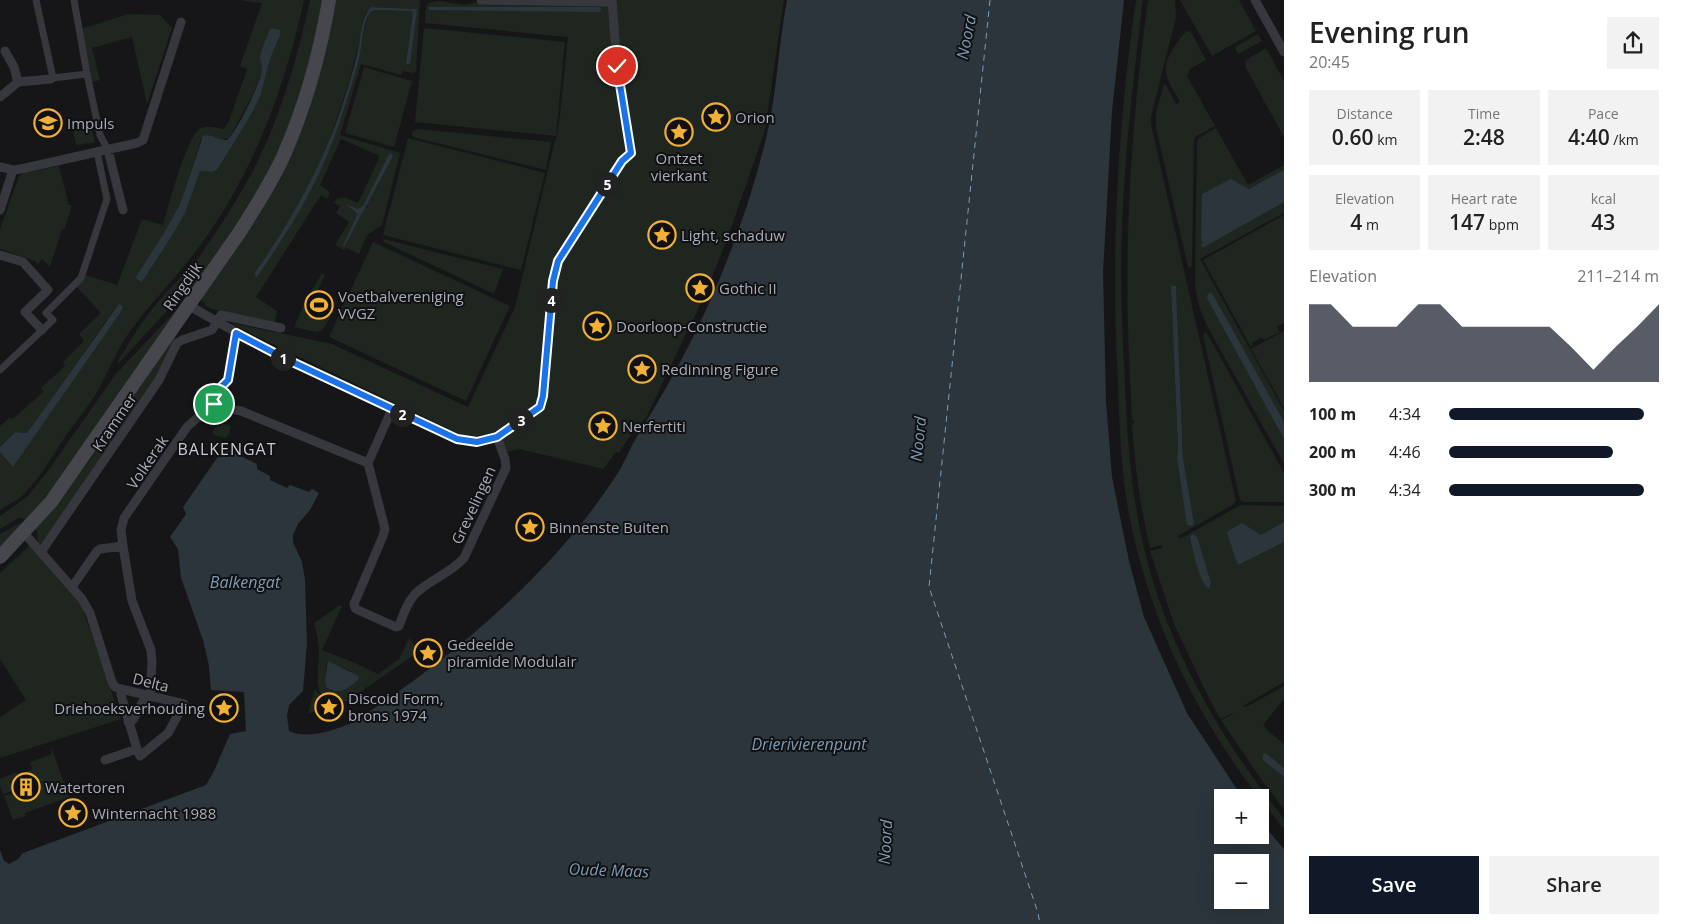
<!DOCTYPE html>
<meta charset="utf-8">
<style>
body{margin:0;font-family:"Open Sans",sans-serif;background:#f2f2f2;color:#222;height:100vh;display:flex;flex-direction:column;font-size:19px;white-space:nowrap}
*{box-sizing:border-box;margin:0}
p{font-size:16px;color:#767676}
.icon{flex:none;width:28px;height:28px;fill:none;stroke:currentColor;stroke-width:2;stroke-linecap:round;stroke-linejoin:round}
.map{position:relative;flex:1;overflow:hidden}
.sheet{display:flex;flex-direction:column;background:#fff;width:400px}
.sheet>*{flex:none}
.tools{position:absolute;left:1214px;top:789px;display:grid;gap:10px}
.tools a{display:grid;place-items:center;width:55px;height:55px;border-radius:0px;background:#fff;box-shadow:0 5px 20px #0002;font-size:25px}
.pin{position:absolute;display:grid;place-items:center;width:42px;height:42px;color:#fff;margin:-21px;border:2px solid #fff;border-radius:50%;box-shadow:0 1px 5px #0007}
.km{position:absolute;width:25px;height:25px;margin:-12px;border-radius:50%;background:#222;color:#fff;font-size:14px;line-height:25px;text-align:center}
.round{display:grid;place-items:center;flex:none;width:52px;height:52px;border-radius:0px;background:#f2f2f2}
.headline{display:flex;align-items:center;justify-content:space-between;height:85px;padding:0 25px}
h1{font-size:28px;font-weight:600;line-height:38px}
.metrics{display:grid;grid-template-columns:repeat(3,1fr);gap:8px;height:85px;padding:5px 25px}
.metrics div{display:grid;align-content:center;border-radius:0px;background:#f2f2f2;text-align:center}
.metrics b{font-size:21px;font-weight:600}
.metrics small{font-size:14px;font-weight:400}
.metrics p{font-size:14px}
.chart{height:140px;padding:10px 25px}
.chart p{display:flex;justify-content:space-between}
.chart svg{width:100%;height:90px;margin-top:5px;fill:#111827;opacity:.7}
.cta{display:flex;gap:10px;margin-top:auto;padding:10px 25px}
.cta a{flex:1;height:58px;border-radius:0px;background:#111827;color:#fff;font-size:20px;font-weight:600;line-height:58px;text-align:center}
.cta a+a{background:#f2f2f2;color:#222}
ul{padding:0 25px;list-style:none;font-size:16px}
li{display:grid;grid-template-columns:80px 60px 1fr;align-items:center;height:38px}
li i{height:12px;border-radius:6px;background:#111827}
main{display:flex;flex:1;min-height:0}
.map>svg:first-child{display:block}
</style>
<main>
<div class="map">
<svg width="1284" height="924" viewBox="0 0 1284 924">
<rect width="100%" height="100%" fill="#161618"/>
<path fill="#1e261f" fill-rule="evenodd" d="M243,0H304C284,92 251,180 193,255C172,282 148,306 128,334C118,349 111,365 103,381C94,400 79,417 67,434C54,454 41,476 25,493C18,501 8,504 0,510V452L13,467L116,307L27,433L15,432L0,447V426L9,418L13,419L43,392L41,388L65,366L63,362L84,341L79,334L101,313L75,285L86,275L117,285L142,219L163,225C168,208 187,134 201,128C208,125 218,128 224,129L229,121L247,69L240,66L262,3L243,1ZM280,36L270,59L260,97L248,120L217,170L212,172L200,171L173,234L142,281L135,278L164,233L180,204L201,139L212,136L221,140L229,138L253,94L263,68Z
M310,0H324C316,38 310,79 295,115C270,179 229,234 191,292L189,290L185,291L119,363L117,362C130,342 142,320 158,302C171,286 187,273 199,257C218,230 236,202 252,173C280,119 297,59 310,0Z
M336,0H420L416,71L412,73L403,71L401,75L361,64L340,135L400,153L382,225L367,235L359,254L346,248L344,250L335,245L349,222L336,213L340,206L334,203L337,199L344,197L358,203L380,156L341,139L320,185L329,191V194L327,199L321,195L256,297L277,311L275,323C264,320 210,311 206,306C204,303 202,300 199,297L290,156L307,116L321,64ZM374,7L417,9L414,14L411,11L375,10L368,14L348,98L332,143L312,188L283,238L257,276L254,274C274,246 294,217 309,186C335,132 353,76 364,18L366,13Z
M590,0H784L765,130L729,234L706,292L646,418L627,440L619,453L616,452L603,469L520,449L506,452L503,445L457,435V433L252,334L231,323L332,344L468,407L515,307L555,140H556L559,123L568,37L425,23L426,7L429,3L438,1L465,5L478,2Z
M1136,0H1143C1132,88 1122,177 1121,266C1121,306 1123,347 1125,387C1128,456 1134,524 1156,591C1184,676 1229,749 1284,819V829C1228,762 1180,685 1152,600C1138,559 1127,515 1123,472C1120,443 1119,414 1118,384C1111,254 1117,129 1136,0Z
M1148,0H1175L1176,17L1151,117V124L1236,501L1234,504L1178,536L1180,539L1239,506L1244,505L1284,506V682L1243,706L1244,707L1248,706L1284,686V699L1263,725L1267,730L1284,744V768L1266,753L1263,754L1264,760L1284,777V809L1263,782L1221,720L1233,714V713L1220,719L1204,688L1174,624L1150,551L1162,548V545L1150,548C1140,507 1135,466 1132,424L1134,423V420H1132L1128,333L1129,331H1128C1125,220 1133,110 1148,0ZM1171,285L1176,286L1183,458L1194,523L1191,526L1177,458L1178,450Z
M1180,0H1239L1256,31L1212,56Z
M128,14L160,15L172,28L147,104L132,37L92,48L100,80L92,82L81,29Z
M424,28L565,42L556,136L415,122Z
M1186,31L1191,32L1206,60L1190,69L1187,76L1215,126L1195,137L1194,140L1192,266L1190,268L1188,267L1156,128V112L1164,84L1166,85L1176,104L1180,102C1176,94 1170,86 1167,77C1161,61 1177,43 1186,31Z
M1258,34L1262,41L1238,54L1235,47Z
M1266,48L1284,81V137L1245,66L1246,60Z
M364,67L412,81L394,147L345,133Z
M91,127L95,142L76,145L73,130Z
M1216,128L1248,185L1284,165V213L1200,259L1284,411V464L1206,324L1198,303L1195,284L1197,141L1199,138Z
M418,129L551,142L546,170L416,138L412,136V132Z
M408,138L545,173L521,270L383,235Z
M59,166L69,205H72L65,228L62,229L50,267L42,259L38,264L35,261L0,249V229L19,176L24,173Z
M1284,215V323L1277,327L1280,332L1264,340L1262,337L1252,343L1253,345L1251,347L1203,260Z
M383,239L503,269L494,294L384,242Z
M373,242L510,306L466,401L329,337Z
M322,273L325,275L310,306L331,316L323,330L317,332L294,327L304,304Z
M178,308C130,380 83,454 28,521L22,518H19L0,529V516L28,496L50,468L115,375Z
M180,328L154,383L41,545L38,544L37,531L35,528L49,515L92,457Z
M1284,331V408L1251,349Z
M1204,333H1207L1284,473V502H1243L1240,500L1203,335Z
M222,424L229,425L231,428L228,436L224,438L214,435L212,432L215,428Z
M20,523L25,525L0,549V534Z
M30,545L81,604L121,719L0,758V717L26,700L0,659V573Z
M340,605L342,606L322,650L355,663L378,674L399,659L409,638L418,650L417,653L347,701C308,709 319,672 319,651C319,641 316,632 314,623ZM327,662L349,670L359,677L332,691L326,687L325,681Z
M315,689L322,698L336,705L337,707L327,710L308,713Z
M50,749H52L69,797L25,813L26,816L13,820L4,796L16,792L15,790L3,794L0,786V779L17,772L18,775L32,770L30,762L52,754Z"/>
<path fill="#2c353c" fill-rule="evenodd" d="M787,0H1124L1112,111L1103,273L1106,401L1112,477L1129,561L1144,617L1187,713L1242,797L1222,798V835H1260V821L1284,849V924H0V850L4,861L9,864L18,859L23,853L206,785L214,771L230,734L246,731L244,692L211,690L209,666L203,640L181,578L178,549L170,537L186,514L183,507L224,448L257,464V469L270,476V480L287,488L290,485L309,492L312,489L319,493L310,510L298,524L293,535V542L302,562L305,580L307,643L303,691L289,705L287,716L289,731C307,740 334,730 352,723C449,661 550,576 614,479C624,465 630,447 639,433C696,343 739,246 765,143C777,96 778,47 787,0ZM1222,862H1260V900H1222Z
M371,7L417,9L410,64H406L413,13L411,11L375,10C373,11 371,11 369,14C364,20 361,49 359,59C347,103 333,147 312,188C296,219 277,248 257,277L254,274C297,213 332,148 351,76C354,67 356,59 358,50C361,36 361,18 371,7Z
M429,7H600L601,9L600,12L429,10Z
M271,28L280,30V36L270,59L260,97L248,120L217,170L212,172L200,171L185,213L173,234L142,282L135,278L164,233L180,204L203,136C212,133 218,141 227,140C237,132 261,82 262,69C263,65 260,62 260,58C261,51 268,33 271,28Z
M389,154H392L393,156L345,245H343L357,215L356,212L345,204L358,209L363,206Z
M1284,170V202L1204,247H1202L1201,244L1204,242L1201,241L1202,194L1231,179L1249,189Z
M1171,285L1176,286L1183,458L1194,523L1192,526L1187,525L1177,458L1178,450Z
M1210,293H1212L1284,422V439L1208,300L1207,295Z
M119,304L123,306L122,310L13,467L0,452V447L15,432L27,433Z
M1284,522V542L1238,565L1227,533L1228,531L1242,523L1261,535Z
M1192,534L1196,536L1198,540L1211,583L1209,588H1207C1197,575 1194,553 1190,537Z
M328,661L357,675L359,677L358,680C347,689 339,696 326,687L325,681Z
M1266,753L1284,768V777L1263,760V754Z"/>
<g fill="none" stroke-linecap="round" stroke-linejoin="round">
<path stroke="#7f9bb3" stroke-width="1" stroke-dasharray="6 5" stroke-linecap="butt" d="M990,0L929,587L1038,913L1040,924"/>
<path stroke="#37383d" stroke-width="7" d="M36,0L53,78L87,74
M74,0L87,74L100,135L108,150
M0,370L53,320L46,313L81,278L107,199L97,152"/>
<path stroke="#37383d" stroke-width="9" d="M481,0L612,2
M1255,0L1284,52
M5,51L14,67L18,82
M0,97L18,82L51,79
M108,150L123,210
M0,167L13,170L21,169L137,143L143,140L181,22
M0,210L13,170
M0,255L23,262L48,290L25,312L42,330
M188,305C275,356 366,398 457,439L477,442L497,437L540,407L543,396L553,281L558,261L622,161L631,153L617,66L612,0
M201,392L207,401L213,404L218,401L219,389L228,380L236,333
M392,409L368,463L385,529L383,536L354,604L355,608L358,610L396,627L399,626C403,615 407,603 415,594C430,579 450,574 464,558L506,468L505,459L497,437
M24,533L82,599L90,613L112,682L115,687L121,689V695L137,749
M123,546L132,601L151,650L152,662L150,697
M41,552L159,380L177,343L182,340L212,330L221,315L281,328
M72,587L97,551L100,549L123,546L121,530L124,518L187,427L196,419L204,413L215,410L229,409L241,411L368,463
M128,722L133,720L143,701
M105,760L137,749L140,756L168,733L184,704L121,689"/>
<path stroke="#45474d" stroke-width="14" d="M0,557L51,502L239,233C255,208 271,183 283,157C305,107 320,54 329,0"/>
</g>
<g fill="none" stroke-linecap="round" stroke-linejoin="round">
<g stroke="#fff" stroke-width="10">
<path id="route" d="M214,404L218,401L219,389L228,380L236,333L286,359L457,439L477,442L497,437L540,407L543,396L553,281L558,261L622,161L631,153L617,66"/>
</g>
<use href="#route" stroke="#1a73e8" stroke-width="6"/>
</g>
<defs>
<g id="sight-ring" transform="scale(1.4375)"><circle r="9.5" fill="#111113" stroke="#f2b134" stroke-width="1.5"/><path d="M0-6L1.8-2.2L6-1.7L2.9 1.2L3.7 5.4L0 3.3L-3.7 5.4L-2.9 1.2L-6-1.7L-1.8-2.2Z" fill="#f2b134"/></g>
<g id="school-ring" transform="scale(1.4375)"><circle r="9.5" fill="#111113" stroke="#f2b134" stroke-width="1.5"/><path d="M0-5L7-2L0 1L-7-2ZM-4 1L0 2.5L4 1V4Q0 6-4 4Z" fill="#f2b134"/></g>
<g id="stadium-ring" transform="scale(1.4375)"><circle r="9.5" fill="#111113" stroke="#f2b134" stroke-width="1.5"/><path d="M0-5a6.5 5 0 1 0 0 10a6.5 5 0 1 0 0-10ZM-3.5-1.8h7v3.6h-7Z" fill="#f2b134"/></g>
<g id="building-ring" transform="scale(1.4375)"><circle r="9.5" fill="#111113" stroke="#f2b134" stroke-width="1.5"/><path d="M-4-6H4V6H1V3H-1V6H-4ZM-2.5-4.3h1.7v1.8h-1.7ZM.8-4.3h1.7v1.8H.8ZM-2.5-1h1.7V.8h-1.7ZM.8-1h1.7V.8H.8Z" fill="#f2b134"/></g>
</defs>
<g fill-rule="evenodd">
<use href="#sight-ring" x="716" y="117"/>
<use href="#school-ring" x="48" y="123"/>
<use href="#sight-ring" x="679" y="132"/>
<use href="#sight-ring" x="662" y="235"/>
<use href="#sight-ring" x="700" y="288"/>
<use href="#stadium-ring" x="319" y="305"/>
<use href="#sight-ring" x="597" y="326"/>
<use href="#sight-ring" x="642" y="369"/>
<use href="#sight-ring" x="603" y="426"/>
<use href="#sight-ring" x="530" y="527"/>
<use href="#sight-ring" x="428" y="653"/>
<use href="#sight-ring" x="329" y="707"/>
<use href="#sight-ring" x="224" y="708"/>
<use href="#building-ring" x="26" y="787"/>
<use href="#sight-ring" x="73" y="813"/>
</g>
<g text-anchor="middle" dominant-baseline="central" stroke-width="4" stroke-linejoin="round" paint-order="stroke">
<g font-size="15" fill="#a8adb8" stroke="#111113" text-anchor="start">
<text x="735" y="117">Orion</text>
<text x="67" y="123">Impuls</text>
<text x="679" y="158" text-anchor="middle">Ontzet<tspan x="679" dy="17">vierkant</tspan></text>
<text x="681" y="235">Light, schaduw</text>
<text x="719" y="288">Gothic II</text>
<text x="338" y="296">Voetbalvereniging<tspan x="338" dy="17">VVGZ</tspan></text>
<text x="616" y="326">Doorloop-Constructie</text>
<text x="661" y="369">Redinning Figure</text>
<text x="622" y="426">Nerfertiti</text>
<text x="549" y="527">Binnenste Buiten</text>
<text x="447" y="644">Gedeelde<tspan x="447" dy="17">piramide Modulair</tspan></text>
<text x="348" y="698">Discoid Form,<tspan x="348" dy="17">brons 1974</tspan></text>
<text x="205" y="708" text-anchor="end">Driehoeksverhouding</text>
<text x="45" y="787">Watertoren</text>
<text x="92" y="813">Winternacht 1988</text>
</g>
<g font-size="15" fill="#a8adb8" stroke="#111113">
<text transform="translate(182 286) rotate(-55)">Ringdijk</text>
<text transform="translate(114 422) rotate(-56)">Krammer</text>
<text transform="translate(147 462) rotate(-56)">Volkerak</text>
<text transform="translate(473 505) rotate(-65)">Grevelingen</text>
<text transform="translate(151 682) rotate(14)">Delta</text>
</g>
<g font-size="16" font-style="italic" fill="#7f9bb3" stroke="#111113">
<text transform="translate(966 37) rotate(-79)">Noord</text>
<text transform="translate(918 439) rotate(-84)">Noord</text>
<text x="245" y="582">Balkengat</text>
<text x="809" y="744">Drierivierenpunt</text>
<text transform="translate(885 842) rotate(-87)">Noord</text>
<text transform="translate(609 870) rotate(2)">Oude Maas</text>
</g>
<g font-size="16" letter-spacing="1" fill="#c9ccd4" stroke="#111113">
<text x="227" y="449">BALKENGAT</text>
</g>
</g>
</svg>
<div class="tools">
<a>+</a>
<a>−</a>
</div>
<div class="pin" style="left:214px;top:404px;background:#1e9e55"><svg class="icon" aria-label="arrive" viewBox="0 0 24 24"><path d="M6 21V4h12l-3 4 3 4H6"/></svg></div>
<div class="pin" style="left:617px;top:66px;background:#d93025"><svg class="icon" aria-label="check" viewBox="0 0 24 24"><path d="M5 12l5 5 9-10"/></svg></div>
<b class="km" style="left:283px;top:358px">1</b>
<b class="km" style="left:402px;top:414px">2</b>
<b class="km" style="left:521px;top:420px">3</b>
<b class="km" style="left:551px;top:300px">4</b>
<b class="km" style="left:607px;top:184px">5</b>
</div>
<section class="sheet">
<div class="headline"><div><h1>Evening run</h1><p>20:45</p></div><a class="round"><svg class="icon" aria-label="share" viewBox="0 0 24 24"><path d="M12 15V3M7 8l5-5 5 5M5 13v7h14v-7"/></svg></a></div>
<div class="metrics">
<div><p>Distance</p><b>0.60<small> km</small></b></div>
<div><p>Time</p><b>2:48</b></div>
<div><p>Pace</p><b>4:40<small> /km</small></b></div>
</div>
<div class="metrics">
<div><p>Elevation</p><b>4<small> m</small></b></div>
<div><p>Heart rate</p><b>147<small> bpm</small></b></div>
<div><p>kcal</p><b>43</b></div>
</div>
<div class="chart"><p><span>Elevation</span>211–214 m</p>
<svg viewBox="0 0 160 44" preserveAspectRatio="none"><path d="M0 44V6L10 6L20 17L30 17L40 17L50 6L60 6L70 17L80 17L90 17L100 17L110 17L120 27L130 38L140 27L150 17L160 6V44z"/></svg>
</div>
<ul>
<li><b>100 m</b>4:34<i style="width:93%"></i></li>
<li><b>200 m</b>4:46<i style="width:78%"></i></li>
<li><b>300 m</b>4:34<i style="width:93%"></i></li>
</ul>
<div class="cta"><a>Save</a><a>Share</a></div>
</section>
</main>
